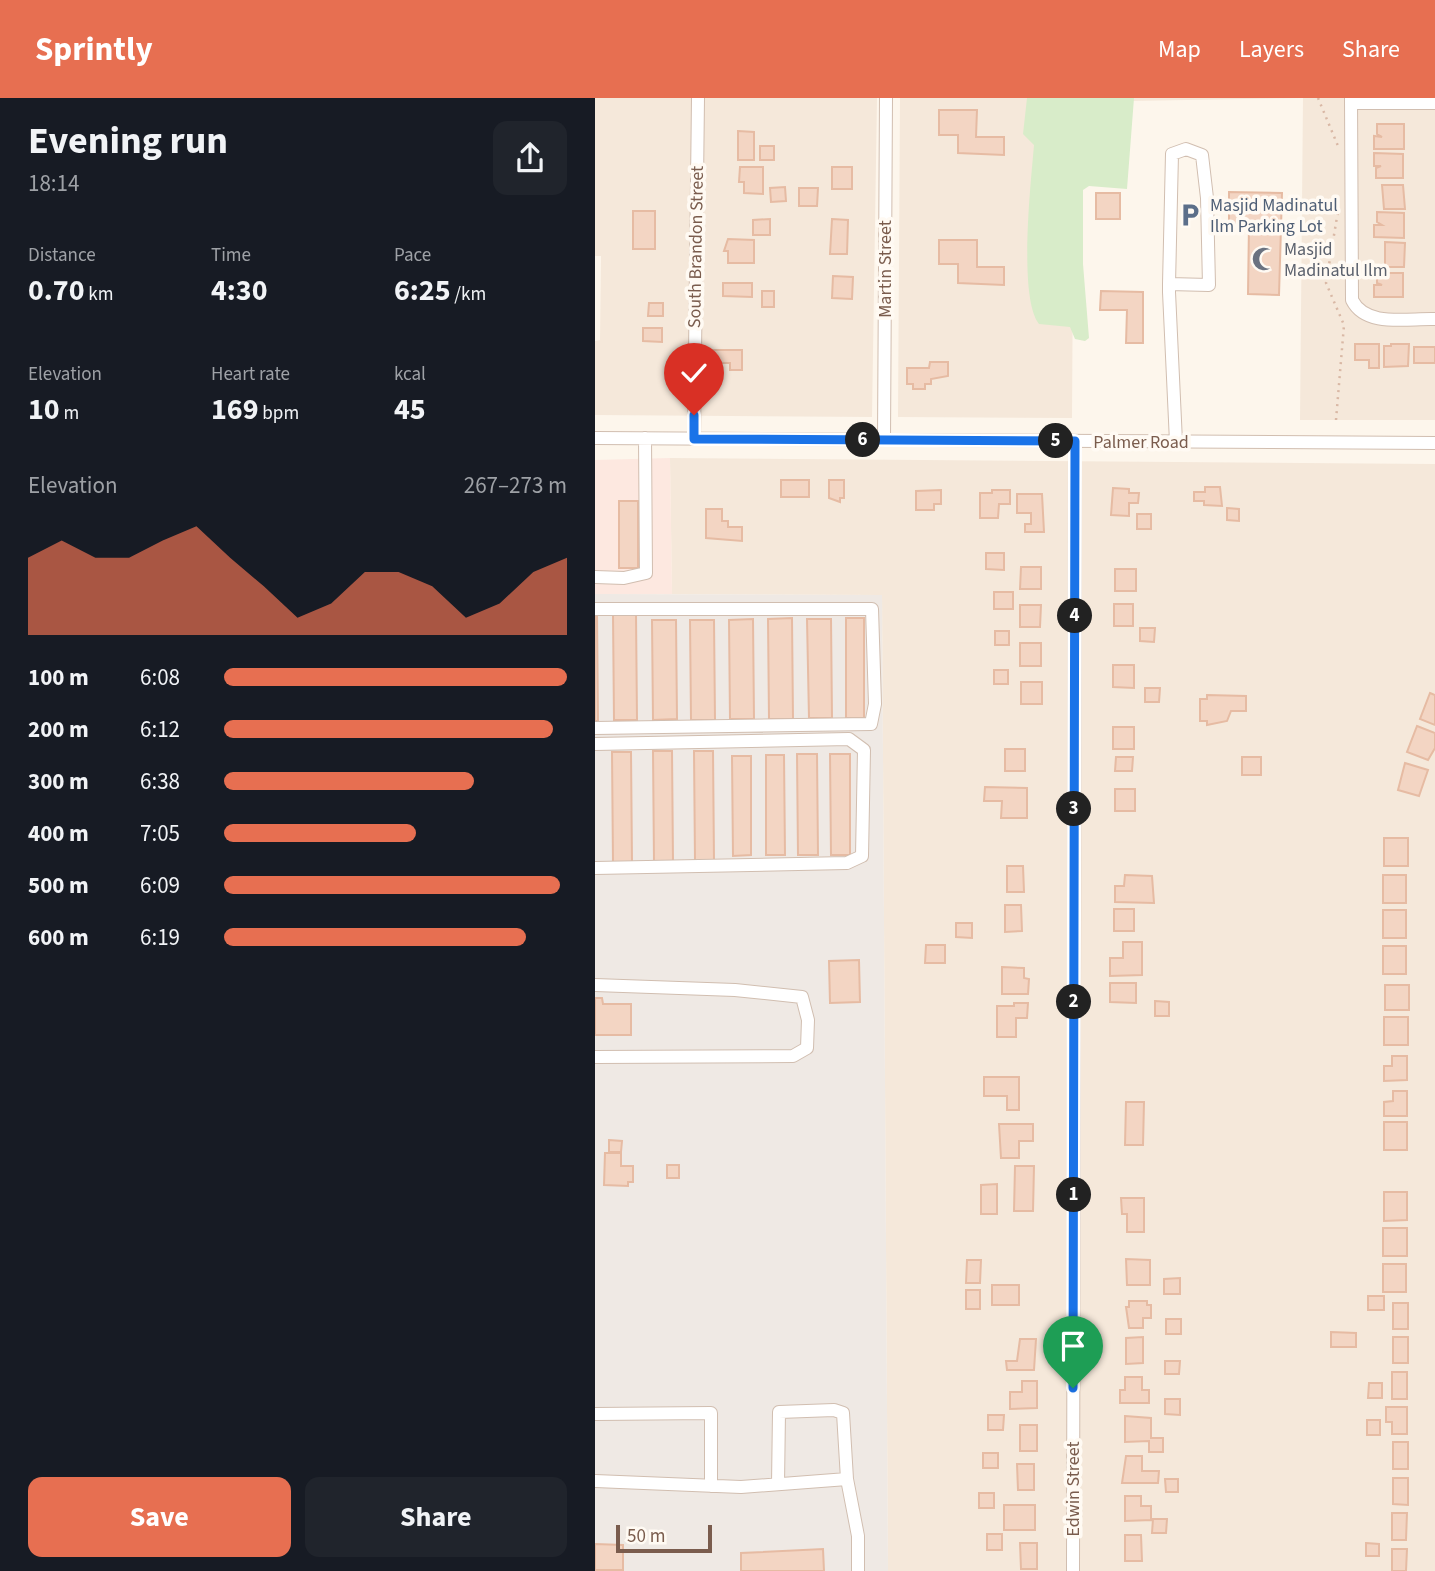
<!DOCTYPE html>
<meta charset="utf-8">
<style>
body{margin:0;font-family:"Source Sans 3",sans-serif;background:#20242c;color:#f1f3f6;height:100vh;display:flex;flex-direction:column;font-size:26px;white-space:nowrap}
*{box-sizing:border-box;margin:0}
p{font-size:23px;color:#9ea1a6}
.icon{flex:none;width:38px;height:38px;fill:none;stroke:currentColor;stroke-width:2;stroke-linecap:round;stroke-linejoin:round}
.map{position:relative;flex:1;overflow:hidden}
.side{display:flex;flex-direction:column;background:#171b24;width:595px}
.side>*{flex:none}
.scale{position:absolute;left:21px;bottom:18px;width:96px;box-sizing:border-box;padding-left:7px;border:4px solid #7a5c4d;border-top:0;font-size:19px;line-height:24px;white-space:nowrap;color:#7a5c4d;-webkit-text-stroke:5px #fffaf3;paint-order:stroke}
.pin{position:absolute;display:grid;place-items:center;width:60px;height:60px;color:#fff;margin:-72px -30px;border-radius:50% 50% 50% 0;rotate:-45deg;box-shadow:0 0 7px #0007}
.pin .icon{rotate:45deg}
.km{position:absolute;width:35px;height:35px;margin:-18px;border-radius:50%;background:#222;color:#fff;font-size:19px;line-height:35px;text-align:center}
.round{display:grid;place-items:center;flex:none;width:74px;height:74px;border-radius:14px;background:#20242c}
.headline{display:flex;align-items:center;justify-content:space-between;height:119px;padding:0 28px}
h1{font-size:38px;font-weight:700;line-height:52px}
.figures{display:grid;grid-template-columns:repeat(3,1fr);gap:10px;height:119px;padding:7px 28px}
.figures div{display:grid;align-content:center}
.figures b{font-size:30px;font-weight:700}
.figures small{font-size:19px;font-weight:400}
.figures p{font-size:19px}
.chart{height:196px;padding:14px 28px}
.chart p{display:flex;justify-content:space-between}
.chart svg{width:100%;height:126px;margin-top:7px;fill:#e76f51;opacity:.7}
.action{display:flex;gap:14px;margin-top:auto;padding:14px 28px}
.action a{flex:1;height:80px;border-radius:14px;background:#e76f51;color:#fff;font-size:28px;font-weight:700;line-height:80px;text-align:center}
.action a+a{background:#20242c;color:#f1f3f6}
ul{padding:0 28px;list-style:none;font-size:23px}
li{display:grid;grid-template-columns:112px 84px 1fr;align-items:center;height:52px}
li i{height:18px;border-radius:9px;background:#e76f51}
header{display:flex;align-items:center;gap:42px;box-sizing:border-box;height:98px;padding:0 35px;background:#e76f51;color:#fff}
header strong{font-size:33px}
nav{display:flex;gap:38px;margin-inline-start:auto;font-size:24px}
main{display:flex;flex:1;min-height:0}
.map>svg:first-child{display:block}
</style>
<header>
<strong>Sprintly</strong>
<nav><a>Map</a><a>Layers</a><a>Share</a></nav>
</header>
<main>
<section class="side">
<div class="headline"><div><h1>Evening run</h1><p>18:14</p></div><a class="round"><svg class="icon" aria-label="share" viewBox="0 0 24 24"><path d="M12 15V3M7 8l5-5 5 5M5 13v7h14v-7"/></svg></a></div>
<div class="figures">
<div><p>Distance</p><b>0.70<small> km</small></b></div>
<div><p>Time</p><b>4:30</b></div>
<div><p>Pace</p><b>6:25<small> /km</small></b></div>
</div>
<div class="figures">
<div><p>Elevation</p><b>10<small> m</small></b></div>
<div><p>Heart rate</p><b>169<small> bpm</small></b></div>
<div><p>kcal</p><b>45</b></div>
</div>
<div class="chart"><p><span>Elevation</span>267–273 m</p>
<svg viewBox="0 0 160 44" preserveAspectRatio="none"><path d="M0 44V17L10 11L20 17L30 17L40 11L50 6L60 17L70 27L80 38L90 33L100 22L110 22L120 27L130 38L140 33L150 22L160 17V44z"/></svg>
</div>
<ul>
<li><b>100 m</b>6:08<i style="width:100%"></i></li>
<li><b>200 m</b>6:12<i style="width:96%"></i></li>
<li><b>300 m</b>6:38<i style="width:73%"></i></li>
<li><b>400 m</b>7:05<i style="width:56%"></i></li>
<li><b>500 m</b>6:09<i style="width:98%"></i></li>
<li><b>600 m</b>6:19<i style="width:88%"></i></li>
</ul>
<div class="action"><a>Save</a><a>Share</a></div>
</section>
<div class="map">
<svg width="840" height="1473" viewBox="0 0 840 1473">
<rect width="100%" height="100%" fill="#fdf6ec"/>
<path fill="#f5e8da" d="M0,0H282L277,319L0,317V243L5,242L6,158H0Z
M305,0H840V322H705L708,0L479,4L477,320L303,319Z
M75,360L840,366V1473H293L287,497L77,496Z"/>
<path fill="#fde8e0" d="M75,360L77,496H0V362Z"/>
<path fill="#efe9e4" d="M0,496L287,497L293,1473H0Z"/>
<path fill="#d8ecc9" d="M432,0H539L532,91L494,88L488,92V166L494,240L490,243L480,241L475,229L444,226C423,199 436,84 439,47L428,36Z"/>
<path fill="#f3d5c3" stroke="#e6bba3" stroke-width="2" d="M344,12H382L381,39H409V57L363,55V37H344Z
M782,26H809V51H779V38L787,39L782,36Z
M143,33L159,34V62H143Z
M165,48H179V62H165Z
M779,55L808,56V80H781V70L786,68H779Z
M145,69H168V96L149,95V84H144Z
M237,69H257V91H237Z
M787,87H808L810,111H789Z
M190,89L191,103L176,104L175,90Z
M204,90H223L222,108H204Z
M634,94L687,95L684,197L653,196L654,126H634Z
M501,95H525V121H501Z
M38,113H60V151H38Z
M782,114L809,115V140L779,139V127H787L782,124Z
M175,121V137H158V122Z
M237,121L253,122L252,156H235Z
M133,141L159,142V165H133V153H129Z
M344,142H382V169H409V187L363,185V166H344Z
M790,144L810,145L809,169H790Z
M782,175H808V199H779V187H787L782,185Z
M238,178L258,179L257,201L237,200Z
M128,185H157V199L128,198Z
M167,193H179V209H167Z
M506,193L548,194V245H531L532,212H505Z
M54,205H68V218H53Z
M48,230H67V244L48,243Z
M760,246H784V270H774V262H760Z
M796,246H814L813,268L789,269V248H796Z
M819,249H840V265H819Z
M118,252H147V272H135V265H118Z
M335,264H353V278L336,281V286H330V291H318V286H312V270H334Z
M186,382H214V399H186Z
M234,382H249V400H245V404L234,400Z
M610,389H625L627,408L609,407V403H599V394H610Z
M518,390L534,391V395H544L543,405H534V418L516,417Z
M346,392V406H339V412H321V393Z
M397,392H415V406H404L403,420H385V395H397Z
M422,396H447L449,434H430V426H436V415H422Z
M24,403H43V470H24Z
M632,410L644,411V423L632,422Z
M111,411H127V423H133V429H147V443L111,440Z
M542,416H556V431H542Z
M391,455H409V472L391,471Z
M426,469H446V491H425Z
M520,471H541V493H520Z
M399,494H418V511H399Z
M519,506H538V528H519Z
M425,507H446L445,529H425Z
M0,516H2L3,623H0Z
M18,516H41L42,622H19Z
M197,520L198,621H174L173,521Z
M251,520H269V620H251Z
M158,521L159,621H135L134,522Z
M212,521H236L237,620H214Z
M57,522H81L82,621L58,622Z
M95,522H119L120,622H96Z
M545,530H560L559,544L545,543Z
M400,533H414V547H400Z
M425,545H446V568H425Z
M518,567H539V590L518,589Z
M399,572H413V586H399Z
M426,584H447V606H426Z
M550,590H565L564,604H550Z
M835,595L840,597V627L825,621Z
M612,597L651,598V613H636L632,623L612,627V623H605V601H612Z
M822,628L840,635V650L833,662L812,654Z
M518,629H539V651H518Z
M410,651H430V673H410Z
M58,653H77L78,764H59Z
M99,653H118L119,763H100Z
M17,654H36L37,764L18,765Z
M202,656H222L223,757H203Z
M235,656H255V757H236Z
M171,657H189L190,757H171Z
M137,658H156V757L138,758Z
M521,659H538L537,673H520Z
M647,659H666V677H647Z
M810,665L833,672L824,698L803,692Z
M390,689L432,690V720H406L407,703H389Z
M520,691H540V713H520Z
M789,740H813V768H789Z
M412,768H428L429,794H412Z
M530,777L557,778L559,805L520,804V788H529Z
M788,777H811V805H788Z
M410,807H426L427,833L410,834Z
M519,811H539V833H519Z
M788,812H811V840H788Z
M361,825H377V840L361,839Z
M528,844H547V877L515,878V860H528Z
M331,847H350V865H330Z
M788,848H811V876H788Z
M264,862L265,904L235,905L234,863Z
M407,869L429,870V880L434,881L433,896H407Z
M515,885H541V905L515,904Z
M790,887H814V912H790Z
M0,900H7L8,906H36V937H0Z
M560,903L574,904V918H560Z
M419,905H433L432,920H421V939H402V908H419Z
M789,919H813V947H789Z
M797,958H812V982L789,983V968H797Z
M389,979H424V1012H412V998H389Z
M798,993H812V1018H789V1004L798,1003Z
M531,1004H549L548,1047H530Z
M789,1024H812V1052H789Z
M404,1026H438V1043H424V1060H406Z
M14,1042L27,1043L26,1054H14Z
M10,1055H26V1068H38V1084H33V1088L9,1087Z
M72,1067H84V1080H72Z
M420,1068H439L438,1113H419Z
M402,1086V1116H386V1087Z
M789,1094H812V1122L789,1123Z
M526,1100H549V1134H532V1116H527Z
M788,1130H812V1158H788Z
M531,1161L555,1162V1187H532Z
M372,1162H386L385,1185H371Z
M788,1166H811V1194H788Z
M585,1180V1196H569V1181Z
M397,1187H424V1207H397Z
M371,1192H385V1211H371Z
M773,1198H789V1212H773Z
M534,1203H552V1207H556V1220H548V1230H534L531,1209H534Z
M798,1205H813V1231H798Z
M571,1221H586V1236H571Z
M736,1234L761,1235V1249H736Z
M548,1239V1265L531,1266V1240Z
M798,1239H813V1265H798Z
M425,1241H441L439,1272H412L411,1263H422Z
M570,1263H585L584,1276H570Z
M797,1274H812V1301H797Z
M530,1279H547V1292H554V1305H525V1292H530Z
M427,1283H442V1310L415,1311V1294H427Z
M774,1285H787V1300H773Z
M570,1301H585V1317L570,1316Z
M791,1309H812V1336H797V1324H791Z
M393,1317H409L408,1332H393Z
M530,1318L556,1320V1340H568V1354H554V1343L530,1344Z
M772,1322H785V1337H772Z
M425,1327H442V1353H425Z
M798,1344H813V1371H798Z
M388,1355H403V1370H388Z
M531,1358H547V1373H564L563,1385H527Z
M422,1366H439V1392H423Z
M798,1380H813V1407L798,1406Z
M570,1381H583V1394H571Z
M384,1395H399V1410H384Z
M530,1398H546V1408H556V1422L530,1423Z
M409,1407H440V1432H409Z
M797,1415H812L811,1442H797Z
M558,1421H572L571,1435H557Z
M392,1436H407V1452H392Z
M530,1437H546L547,1463H530Z
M425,1445H442V1471H426Z
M771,1445L784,1446V1458H771Z
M0,1446L28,1447V1472H0Z
M228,1451L229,1473H146V1455Z
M797,1451H812L811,1473H797Z"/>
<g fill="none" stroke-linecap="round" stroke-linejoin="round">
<g stroke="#d1beb0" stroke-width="14">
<path id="minor" d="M756,0L757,202C771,230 813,220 840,221
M756,5H840
M574,186L614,187L612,100L607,57L591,51L577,56L574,186V194L581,344
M0,340L840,345
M99,341L103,0
M289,342L291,0
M0,479L29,480L51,475L50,340
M0,511H277L280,606L276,626L0,630
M0,646L254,641L269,652L267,758L252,765L0,770
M0,887L140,892L207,899L213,922L212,950L198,958L0,959
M0,1316L116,1315V1388
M0,1383L146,1389L252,1381L263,1438V1473
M183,1386L184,1314L239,1312L248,1315L252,1381
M478,1473L480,343"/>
</g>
<path stroke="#d9b8a5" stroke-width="2.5" stroke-dasharray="2 5" stroke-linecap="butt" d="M723,0L743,48
M741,322L749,227L731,185L743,113"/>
<use href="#minor" stroke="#fff" stroke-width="12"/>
</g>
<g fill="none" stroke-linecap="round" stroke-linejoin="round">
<g stroke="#fff" stroke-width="14">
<path id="route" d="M99,317V341L480,343L478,1290"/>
</g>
<use href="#route" stroke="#1a73e8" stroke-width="9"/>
</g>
<defs>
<g id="parking-bare" transform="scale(1.89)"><path d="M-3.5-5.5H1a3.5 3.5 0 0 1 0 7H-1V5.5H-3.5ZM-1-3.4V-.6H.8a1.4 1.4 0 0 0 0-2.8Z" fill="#5c6f8a" stroke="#fffaf3" stroke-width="2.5" paint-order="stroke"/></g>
<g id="mosque-bare" transform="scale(1.89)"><path d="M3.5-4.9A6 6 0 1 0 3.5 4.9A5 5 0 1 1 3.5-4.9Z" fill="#6b7280" stroke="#fffaf3" stroke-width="2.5" paint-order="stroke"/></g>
</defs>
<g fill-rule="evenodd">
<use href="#parking-bare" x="595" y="117"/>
<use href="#mosque-bare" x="669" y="161"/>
</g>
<g text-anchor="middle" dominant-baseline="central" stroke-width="7" stroke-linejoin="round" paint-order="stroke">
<g font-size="18" fill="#4e5e75" stroke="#fffaf3" text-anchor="start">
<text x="615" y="107">Masjid Madinatul<tspan x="615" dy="21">Ilm Parking Lot</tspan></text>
</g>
<g font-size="18" fill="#7a5c4d" stroke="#fffaf3">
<text transform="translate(101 149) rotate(-89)">South Brandon Street</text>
<text transform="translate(290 171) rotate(-90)">Martin Street</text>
<text x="546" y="344">Palmer Road</text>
<text transform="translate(478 1391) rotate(-90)">Edwin Street</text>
</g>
<g font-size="18" fill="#5b616d" stroke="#fffaf3" text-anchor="start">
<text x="689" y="151">Masjid<tspan x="689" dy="21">Madinatul Ilm</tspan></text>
</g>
</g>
</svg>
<div class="scale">50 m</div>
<div class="pin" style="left:478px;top:1290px;background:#1e9e55"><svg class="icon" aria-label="arrive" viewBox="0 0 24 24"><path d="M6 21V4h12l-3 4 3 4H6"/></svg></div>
<div class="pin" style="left:99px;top:317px;background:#d93025"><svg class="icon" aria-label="check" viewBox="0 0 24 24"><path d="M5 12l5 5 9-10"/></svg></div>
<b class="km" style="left:479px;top:1097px">1</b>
<b class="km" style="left:479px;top:904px">2</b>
<b class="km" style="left:479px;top:711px">3</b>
<b class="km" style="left:480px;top:518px">4</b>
<b class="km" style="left:461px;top:343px">5</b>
<b class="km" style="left:268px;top:342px">6</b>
</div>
</main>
